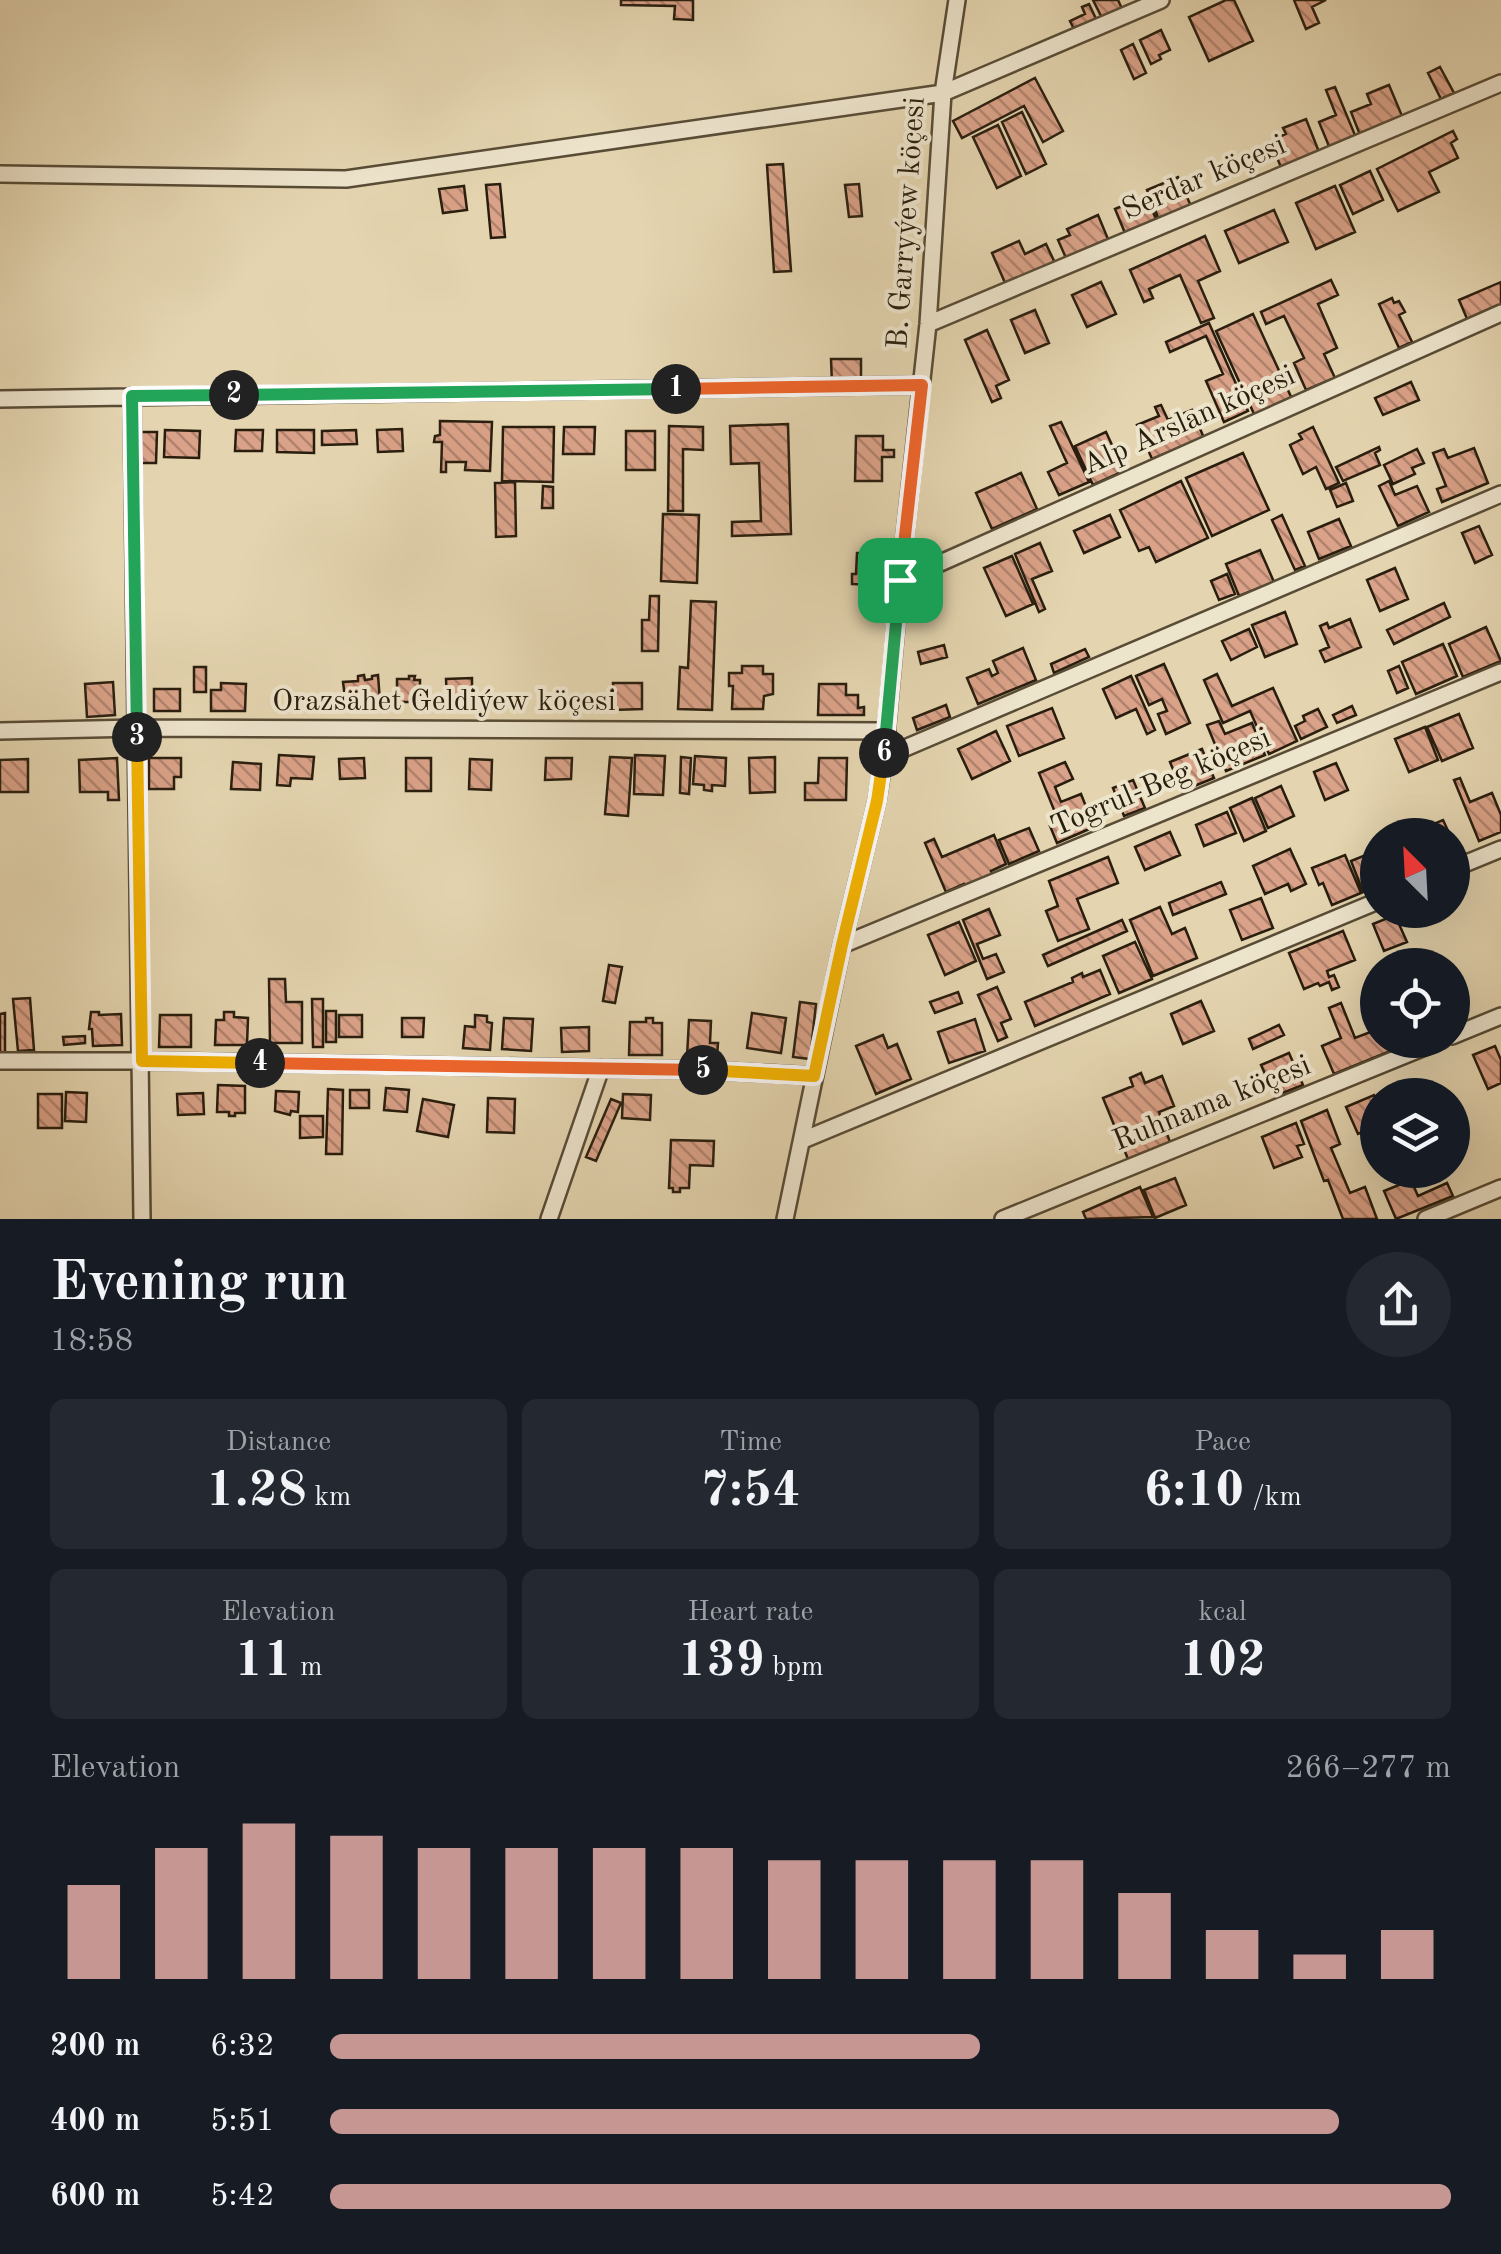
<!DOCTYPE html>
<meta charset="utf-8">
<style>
body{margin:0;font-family:"Old Standard TT",serif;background:#242831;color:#f1f3f6;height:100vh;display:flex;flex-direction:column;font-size:38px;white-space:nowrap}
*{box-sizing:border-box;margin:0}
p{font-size:32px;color:#9ea1a6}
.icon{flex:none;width:55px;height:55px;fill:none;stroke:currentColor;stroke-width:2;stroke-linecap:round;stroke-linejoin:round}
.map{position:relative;height:1219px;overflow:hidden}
.details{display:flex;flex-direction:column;background:#171b24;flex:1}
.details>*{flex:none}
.needle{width:65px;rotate:336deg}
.buttons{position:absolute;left:1360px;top:818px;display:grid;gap:20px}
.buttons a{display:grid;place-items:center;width:110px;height:110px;border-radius:50%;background:#171b24;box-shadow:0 10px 40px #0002;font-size:50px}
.pin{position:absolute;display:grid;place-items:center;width:85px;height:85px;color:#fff;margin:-42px;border-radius:20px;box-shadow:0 5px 15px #0006}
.km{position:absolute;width:50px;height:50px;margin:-25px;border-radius:50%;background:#222;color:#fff;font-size:28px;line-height:50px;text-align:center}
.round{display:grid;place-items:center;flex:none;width:105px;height:105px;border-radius:52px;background:#242831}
.head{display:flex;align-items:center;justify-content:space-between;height:170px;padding:0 50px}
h1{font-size:55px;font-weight:700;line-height:75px}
.metrics{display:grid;grid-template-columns:repeat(3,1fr);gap:15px;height:170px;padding:10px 50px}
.metrics div{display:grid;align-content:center;border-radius:15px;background:#242831;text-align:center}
.metrics b{font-size:50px;font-weight:700}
.metrics small{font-size:28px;font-weight:400}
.metrics p{font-size:28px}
.chart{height:280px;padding:20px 50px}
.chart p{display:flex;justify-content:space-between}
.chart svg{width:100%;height:180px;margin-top:10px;stroke:#c59692;stroke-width:6}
ul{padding:0 50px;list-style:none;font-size:32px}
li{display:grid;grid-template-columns:160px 120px 1fr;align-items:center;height:75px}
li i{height:25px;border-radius:12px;background:#c59692}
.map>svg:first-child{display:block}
</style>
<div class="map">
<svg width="1501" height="1219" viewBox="0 0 1501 1219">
<defs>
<pattern id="building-back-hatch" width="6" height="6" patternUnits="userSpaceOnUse" patternTransform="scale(2.5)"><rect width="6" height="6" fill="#daa288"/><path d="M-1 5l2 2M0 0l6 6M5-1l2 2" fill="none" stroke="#b1836e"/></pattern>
</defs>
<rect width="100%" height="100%" fill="#e4d5b0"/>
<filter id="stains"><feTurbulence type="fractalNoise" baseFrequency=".002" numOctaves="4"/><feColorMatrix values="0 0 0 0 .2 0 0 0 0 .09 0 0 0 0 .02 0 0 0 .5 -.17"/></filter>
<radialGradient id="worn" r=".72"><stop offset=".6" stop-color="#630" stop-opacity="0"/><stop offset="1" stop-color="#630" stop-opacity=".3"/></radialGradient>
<path fill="url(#building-back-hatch)" stroke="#291e0e" stroke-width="2.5" d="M621,0H693V20L674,19L675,6L621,5Z
M1093,0H1118L1123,11L1103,20Z
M1226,0H1234L1253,41L1209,61L1189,17Z
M1294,0H1326L1312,7L1319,23L1306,29Z
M1089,4L1097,21L1075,31L1070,21L1085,14L1082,7Z
M1161,30L1170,50L1159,55L1161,59L1151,64L1140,40Z
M1133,44L1146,73L1134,79L1121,50Z
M1440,67L1454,93L1441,99L1428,73Z
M1035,78L1063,131L1043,142L1024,106L962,138L953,121Z
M1389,85L1405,123L1362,140L1351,112L1371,104L1367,94Z
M1335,87L1357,140L1331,151L1319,122L1336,115L1326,90Z
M1022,112L1046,164L1026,174L1002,122Z
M1306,119L1321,157L1283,172L1270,141L1286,134L1283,128Z
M998,125L1021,176L997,188L973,137Z
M1453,131L1457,139L1451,143L1458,158L1429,172L1439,192L1398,211L1377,169Z
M783,164L791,271L774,272L767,165Z
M1370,171L1383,200L1353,214L1340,185Z
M1178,177L1191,206L1159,220L1147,190Z
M500,184L505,237L491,238L486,185Z
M859,184L862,216L849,217L845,185Z
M464,186L467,210L443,213L439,189Z
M1335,186L1355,232L1316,249L1296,203Z
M1146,196L1156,219L1125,233L1115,209Z
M1274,210L1288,242L1239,263L1225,231Z
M1098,215L1108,239L1066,258L1058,240L1070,235L1067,229Z
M1205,236L1220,271L1198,281L1214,318L1201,323L1180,275L1149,289L1153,298L1144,302L1130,270Z
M1019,241L1025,254L1046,244L1055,263L1006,285L992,253Z
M1331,280L1338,295L1318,304L1337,348L1324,354L1335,378L1306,390L1294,363L1304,358L1284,316L1266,324L1261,312Z
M1101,282L1116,314L1087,327L1072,295Z
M1501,282V307L1468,321L1459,300Z
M1392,298L1394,303L1399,301L1405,312L1399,315L1412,342L1399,348L1379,304Z
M1035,310L1049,343L1025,353L1011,320Z
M1253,314L1292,399L1255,416L1216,331Z
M1209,323L1248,411L1224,422L1206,381L1223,374L1206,336L1170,352L1166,342Z
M987,330L1009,380L996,386L1001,398L992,402L965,340Z
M831,359H861V383L832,384Z
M1411,382L1419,400L1383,415L1375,398Z
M1161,405L1168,420L1192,410L1204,438L1152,459L1137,425L1159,416L1155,407Z
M440,421L492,422L490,471L465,470L466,462H446V472H441L442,442H434L435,436L440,435Z
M1061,422L1089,482L1059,495L1048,472L1067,463L1050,426Z
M788,424L791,534L732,536V522L761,521L759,463L731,464L730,426Z
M669,426L703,427V450L683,449V511H668Z
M503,427H554L553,482L502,481Z
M564,427H595L594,454H563Z
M1313,427L1339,483L1326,489L1316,467L1303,474L1290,445L1302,439L1299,434Z
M402,429L403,451L378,452L377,430Z
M165,430L200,431L199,458L164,457Z
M236,430H263L262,451H235Z
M277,430H314V453L277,452Z
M356,430L357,444L322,445V431Z
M626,431H655V470H626Z
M141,432H157L156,463H140Z
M1106,432L1124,471L1093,485L1075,446Z
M856,436H883V450H894V457H882V481H855Z
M1379,447L1380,450L1375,453L1380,465L1343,481L1336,467Z
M1474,448L1488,483L1442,502L1437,489L1446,486L1433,453L1444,449L1448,458Z
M1417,449L1424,463L1412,468L1415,474L1393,484L1384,465Z
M1243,453L1269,510L1212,536L1186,478Z
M1021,473L1037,509L992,529L976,493Z
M1181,481L1208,538L1156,562L1149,547L1139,551L1120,510Z
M1389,481L1395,495L1417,486L1429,512L1398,526L1379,486Z
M515,482L516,536L496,537L495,483Z
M1346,483L1353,501L1337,507L1330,490Z
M543,486L553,487V508H542Z
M663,514L699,515L697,583L661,581Z
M1110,515L1120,537L1084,553L1074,531Z
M1282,515L1305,566L1295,570L1272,520Z
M1339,519L1351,546L1319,559L1308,532Z
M1479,526L1492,555L1475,563L1462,533Z
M1040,543L1052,571L1032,579L1045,609L1039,612L1015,554Z
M1260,550L1274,582L1239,596L1226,564Z
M857,553L890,554L888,585L852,584V574H856Z
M1012,556L1033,604L1006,616L984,568Z
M1395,568L1408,599L1380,611L1367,580Z
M1227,574L1235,594L1219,600L1211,581Z
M650,596H659L658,651H642V620H649Z
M691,601L716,602L712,710L678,709L680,667L688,668Z
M1444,603L1450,617L1394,644L1387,630Z
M1285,612L1297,644L1265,657L1252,625Z
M1350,619L1361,647L1325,662L1320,651L1329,647L1320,626L1327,623L1329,628Z
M1486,627L1501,661L1463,677L1449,644Z
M1249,629L1257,647L1231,660L1222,641Z
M1443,644L1457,676L1416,694L1402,662Z
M944,645L947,657L921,664L918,652Z
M1023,648L1036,680L978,704L967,678L989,669L992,676L998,673L993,661Z
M1085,649L1089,657L1054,673L1051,664Z
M1164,664L1190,723L1166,734L1158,714L1167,711L1162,699L1149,705L1136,676Z
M742,666H763V674H773V694L764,696L763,709H732L733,686H729V673H742Z
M1399,666L1408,688L1397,693L1388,671Z
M194,667H206V692H194Z
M1217,674L1232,706L1273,688L1297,741L1269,754L1250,711L1223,723L1204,680Z
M364,675L365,680L372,679V676L378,675L380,702L346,706L343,682L358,681V676Z
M409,676H415L414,680H420V702H397V679H409Z
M1131,676L1155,730L1147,734L1136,709L1116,718L1103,689Z
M472,678V701L447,702L446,679Z
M113,682L115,715L87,717L85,684Z
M221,683L246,684L245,711H211V690H221Z
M613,683H642V709L613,710Z
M819,684H846V695H858V708L864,707V715H818Z
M154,689H180V711H154Z
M946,705L950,717L917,730L913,718Z
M1352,706L1356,715L1337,723L1333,715Z
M1052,708L1064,738L1019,756L1007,726Z
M1318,709L1327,727L1301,739L1295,726L1305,721L1303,716Z
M1459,714L1473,748L1442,761L1427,727Z
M1219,721L1225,734L1252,723L1265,755L1226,771L1207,725Z
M1425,727L1438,760L1409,772L1395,739Z
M996,731L1010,761L972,779L958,749Z
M1202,749L1214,778L1182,791L1170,762Z
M279,755L314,757L312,779L291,778L290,786L277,785Z
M635,755L665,756L663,795L634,794Z
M695,756L726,758L725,786L712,785V791L704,790V785L693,784Z
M610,757L632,758L628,816L605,814Z
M681,757L691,758L689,794L680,793Z
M775,757V792L750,793L749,758Z
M117,758L119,800H108V792H80L79,760Z
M149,758H181V777H174V789H149Z
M364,758L365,778L340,779L339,759Z
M406,758H431V791H406Z
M546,758H572L571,779L545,780Z
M819,758H847L846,800H805V783H818Z
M28,759V792H0V760Z
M470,759L492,760L491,790L469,789Z
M233,762L261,764L260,790L231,789Z
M1065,762L1073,779L1055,787L1061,802L1081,794L1094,827L1057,843L1050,826L1059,822L1039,773Z
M1336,763L1348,790L1325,800L1314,772Z
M1460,778L1470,802L1492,793L1501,815V832L1479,841L1454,780Z
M1133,780L1145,808L1124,816L1113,788Z
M1281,786L1294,816L1268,828L1255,798Z
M1252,798L1266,831L1244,841L1230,808Z
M1227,812L1236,833L1204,846L1196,825Z
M1443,820L1450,835H1407Z
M1029,828L1039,851L1009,864L999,840Z
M1170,832L1180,855L1145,870L1135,847Z
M994,835L1006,864L991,871L994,879L967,890L964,884L946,892L925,843L934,839L942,857Z
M1290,849L1306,884L1291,891L1288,884L1265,894L1253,866Z
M1378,850V886L1363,892L1351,861Z
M1345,855L1361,893L1332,905L1323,883L1319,885L1312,868Z
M1108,857L1118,883L1077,899L1089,929L1058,941L1046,911L1058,906L1049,881Z
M1221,882L1226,894L1173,915L1169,903Z
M1261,898L1273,928L1242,940L1230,910Z
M1160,907L1172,934L1185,928L1197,958L1153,976L1130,920Z
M989,909L1000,935L977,944L983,959L996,954L1004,972L987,979L963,920Z
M1395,915L1407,942L1384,951L1373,924Z
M1122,920L1127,931L1048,966L1043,955Z
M959,922L976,961L945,975L928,935Z
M1343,931L1355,960L1327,971L1329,977L1334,975L1339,987L1332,990L1329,982L1320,986L1318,983L1304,989L1289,953Z
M1135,942L1152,979L1119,993L1103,956Z
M609,965L622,967L615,1003L603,1001Z
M1100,970L1110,994L1035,1026L1025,1002L1073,982L1072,978L1082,973L1083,977Z
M269,979H285L286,1002H302V1043H270Z
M997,987L1011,1019L1001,1023L1007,1037L998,1041L978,995Z
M958,992L962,1003L935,1013L930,1002Z
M30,998L34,1050L18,1051L13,999Z
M312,999H323V1047H313Z
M1201,1001L1214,1031L1183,1044L1171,1014Z
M800,1002L816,1004L810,1059L793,1057Z
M1341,1003L1355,1038L1378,1029V1040H1389L1393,1050L1334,1074L1322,1046L1341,1038L1329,1008Z
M326,1011H336V1042H326Z
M91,1012H99V1015L121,1014L122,1045L93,1046L92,1029H89Z
M224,1012H234V1017L248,1018L247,1045H215L216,1020H224Z
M5,1013V1054H0V1014Z
M752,1013L786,1018L781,1053L747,1048Z
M160,1015H191V1047H159Z
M339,1015H362V1037H339Z
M475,1015L487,1016V1022L492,1023L490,1050L463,1048L465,1026L475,1027Z
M402,1018H424L423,1037H402Z
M504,1018L533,1019L531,1051L502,1049Z
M646,1018H653V1023H662V1055H629L630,1022H646Z
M975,1019L985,1051L949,1063L938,1032Z
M689,1020L711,1021L710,1043H718L717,1057L687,1056Z
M1279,1025L1284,1035L1253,1049L1249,1039Z
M589,1027V1051L562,1052L561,1028Z
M883,1035L888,1048L897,1044L911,1079L876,1094L856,1046Z
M85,1036V1043L64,1045L63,1037Z
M1495,1046L1501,1060V1083L1488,1089L1473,1055Z
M1289,1053L1303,1085L1275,1096L1261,1065Z
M1141,1073L1145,1083L1162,1076L1174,1106L1159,1112L1170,1142L1128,1159L1103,1098L1133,1086L1130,1078Z
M218,1085L245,1086V1113H235V1116H229V1112H217Z
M386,1088L409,1090L407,1112L384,1110Z
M328,1089L343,1090L342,1154H326Z
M350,1090H369V1108H350Z
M276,1091L299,1092L298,1112L291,1111L290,1115L275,1111Z
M66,1092L87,1093L86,1122L65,1121Z
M203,1093L204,1114L178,1115L177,1094Z
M38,1094H62V1128H38Z
M623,1094L651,1095L650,1120L622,1118Z
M1374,1095L1378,1103V1126L1358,1134L1346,1107Z
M488,1098L515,1099L514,1133L487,1132Z
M423,1099L454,1105L448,1137L417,1131Z
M611,1099L621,1103L596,1161L586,1157Z
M1327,1110L1340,1144L1331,1148L1350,1193L1365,1187L1377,1219H1343L1328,1180L1324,1181L1301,1121Z
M300,1116H323V1137L300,1138Z
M1296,1123L1304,1144L1297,1146L1302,1157L1274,1168L1262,1137Z
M671,1140L714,1141L713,1166L690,1165L689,1188H680V1192H673V1188H669Z
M1175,1178L1186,1205L1155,1218L1144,1190Z
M1411,1180L1418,1196L1447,1183L1453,1196L1396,1219L1384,1191Z
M1140,1187L1153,1217L1086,1219L1083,1212Z"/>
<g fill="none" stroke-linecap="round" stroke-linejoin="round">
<g stroke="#584c36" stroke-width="20">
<path id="street" d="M0,174L346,179L943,93L1161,0
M928,324L1501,83
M132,396L142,1219
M0,399L922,385
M900,581L1501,313
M0,731L137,728L887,731
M884,757L1501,494
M1452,869L1501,849
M842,945L1501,672
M1452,1036L1501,1016
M0,1061H142L705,1070L815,1076
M803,1140L1378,901
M549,1219L601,1068
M785,1219L842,945L877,801L884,757L900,581L928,324L943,93L957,0
M1003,1219L1442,1040
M1426,1219L1501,1188"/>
</g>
<use href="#street" stroke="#ede4cc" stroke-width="15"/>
</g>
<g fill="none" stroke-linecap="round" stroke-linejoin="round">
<g stroke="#fff" stroke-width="20">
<path id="split-1" d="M676,389L922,385L900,580"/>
</g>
<g stroke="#fff" stroke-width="20">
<path id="split-2" d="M234,395L676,389"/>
</g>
<g stroke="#fff" stroke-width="20">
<path id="split-3" d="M137,737L132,396L234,395"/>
</g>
<g stroke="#fff" stroke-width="20">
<path id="split-4" d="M137,737L142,1061L260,1063"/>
</g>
<g stroke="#fff" stroke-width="20">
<path id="split-5" d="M260,1063L703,1070"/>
</g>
<g stroke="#fff" stroke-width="20">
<path id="split-6" d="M703,1070L814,1076L842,945L877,801L884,753"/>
</g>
<g stroke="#fff" stroke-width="20">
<path id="split-7" d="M884,753L900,580"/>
</g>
<use href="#split-1" stroke="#f0652b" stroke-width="12"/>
<use href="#split-2" stroke="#22a559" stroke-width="12"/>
<use href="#split-3" stroke="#22a559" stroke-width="12"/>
<use href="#split-4" stroke="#f5b400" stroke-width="12"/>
<use href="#split-5" stroke="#f0652b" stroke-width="12"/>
<use href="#split-6" stroke="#f5b400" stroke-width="12"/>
<use href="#split-7" stroke="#22a559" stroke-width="12"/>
</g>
<g text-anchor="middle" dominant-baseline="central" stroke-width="8" stroke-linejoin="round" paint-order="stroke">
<g font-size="30" fill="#291e0e" stroke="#ede4cc">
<text transform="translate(1204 178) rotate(-23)">Serdar köçesi</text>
<text transform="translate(907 223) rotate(-86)">B. Garryýew köçesi</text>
<text transform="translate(1189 421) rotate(-24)">Alp Arslan köçesi</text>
<text x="444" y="702">Orazsähet Geldiýew köçesi</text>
<text transform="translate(1161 783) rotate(-23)">Togrul-Beg köçesi</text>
<text transform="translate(1212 1104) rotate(-22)">Ruhnama köçesi</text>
</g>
</g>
<rect width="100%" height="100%" filter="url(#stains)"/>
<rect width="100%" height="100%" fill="url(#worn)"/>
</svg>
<div class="buttons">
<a><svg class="needle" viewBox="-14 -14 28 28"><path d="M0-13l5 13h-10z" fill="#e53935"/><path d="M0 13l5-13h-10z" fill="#9ea1a6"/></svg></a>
<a><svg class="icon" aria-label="locate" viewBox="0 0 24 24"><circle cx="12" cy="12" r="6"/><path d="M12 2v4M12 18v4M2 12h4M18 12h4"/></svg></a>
<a><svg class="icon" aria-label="layers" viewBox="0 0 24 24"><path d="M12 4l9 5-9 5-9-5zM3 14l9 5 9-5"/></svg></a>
</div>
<div class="pin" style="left:900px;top:580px;background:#1e9e55"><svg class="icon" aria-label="arrive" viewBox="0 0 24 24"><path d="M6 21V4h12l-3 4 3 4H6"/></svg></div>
<b class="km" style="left:676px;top:389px">1</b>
<b class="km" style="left:234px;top:395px">2</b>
<b class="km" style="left:137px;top:737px">3</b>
<b class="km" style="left:260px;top:1063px">4</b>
<b class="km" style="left:703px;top:1070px">5</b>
<b class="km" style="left:884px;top:753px">6</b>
</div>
<section class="details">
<div class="head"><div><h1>Evening run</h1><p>18:58</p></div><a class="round"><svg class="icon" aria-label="share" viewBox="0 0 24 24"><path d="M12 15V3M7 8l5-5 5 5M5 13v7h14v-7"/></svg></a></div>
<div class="metrics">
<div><p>Distance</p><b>1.28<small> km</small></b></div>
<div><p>Time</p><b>7:54</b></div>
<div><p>Pace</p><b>6:10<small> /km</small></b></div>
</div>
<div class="metrics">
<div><p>Elevation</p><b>11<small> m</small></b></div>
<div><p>Heart rate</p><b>139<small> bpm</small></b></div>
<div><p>kcal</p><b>102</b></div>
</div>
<div class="chart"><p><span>Elevation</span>266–277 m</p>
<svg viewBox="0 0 160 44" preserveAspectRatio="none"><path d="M5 44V21M15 44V12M25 44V6M35 44V9M45 44V12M55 44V12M65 44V12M75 44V12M85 44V15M95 44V15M105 44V15M115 44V15M125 44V23M135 44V32M145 44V38M155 44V32"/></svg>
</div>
<ul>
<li><b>200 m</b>6:32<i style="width:58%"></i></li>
<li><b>400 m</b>5:51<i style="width:90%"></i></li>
<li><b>600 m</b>5:42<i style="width:100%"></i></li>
</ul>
</section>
